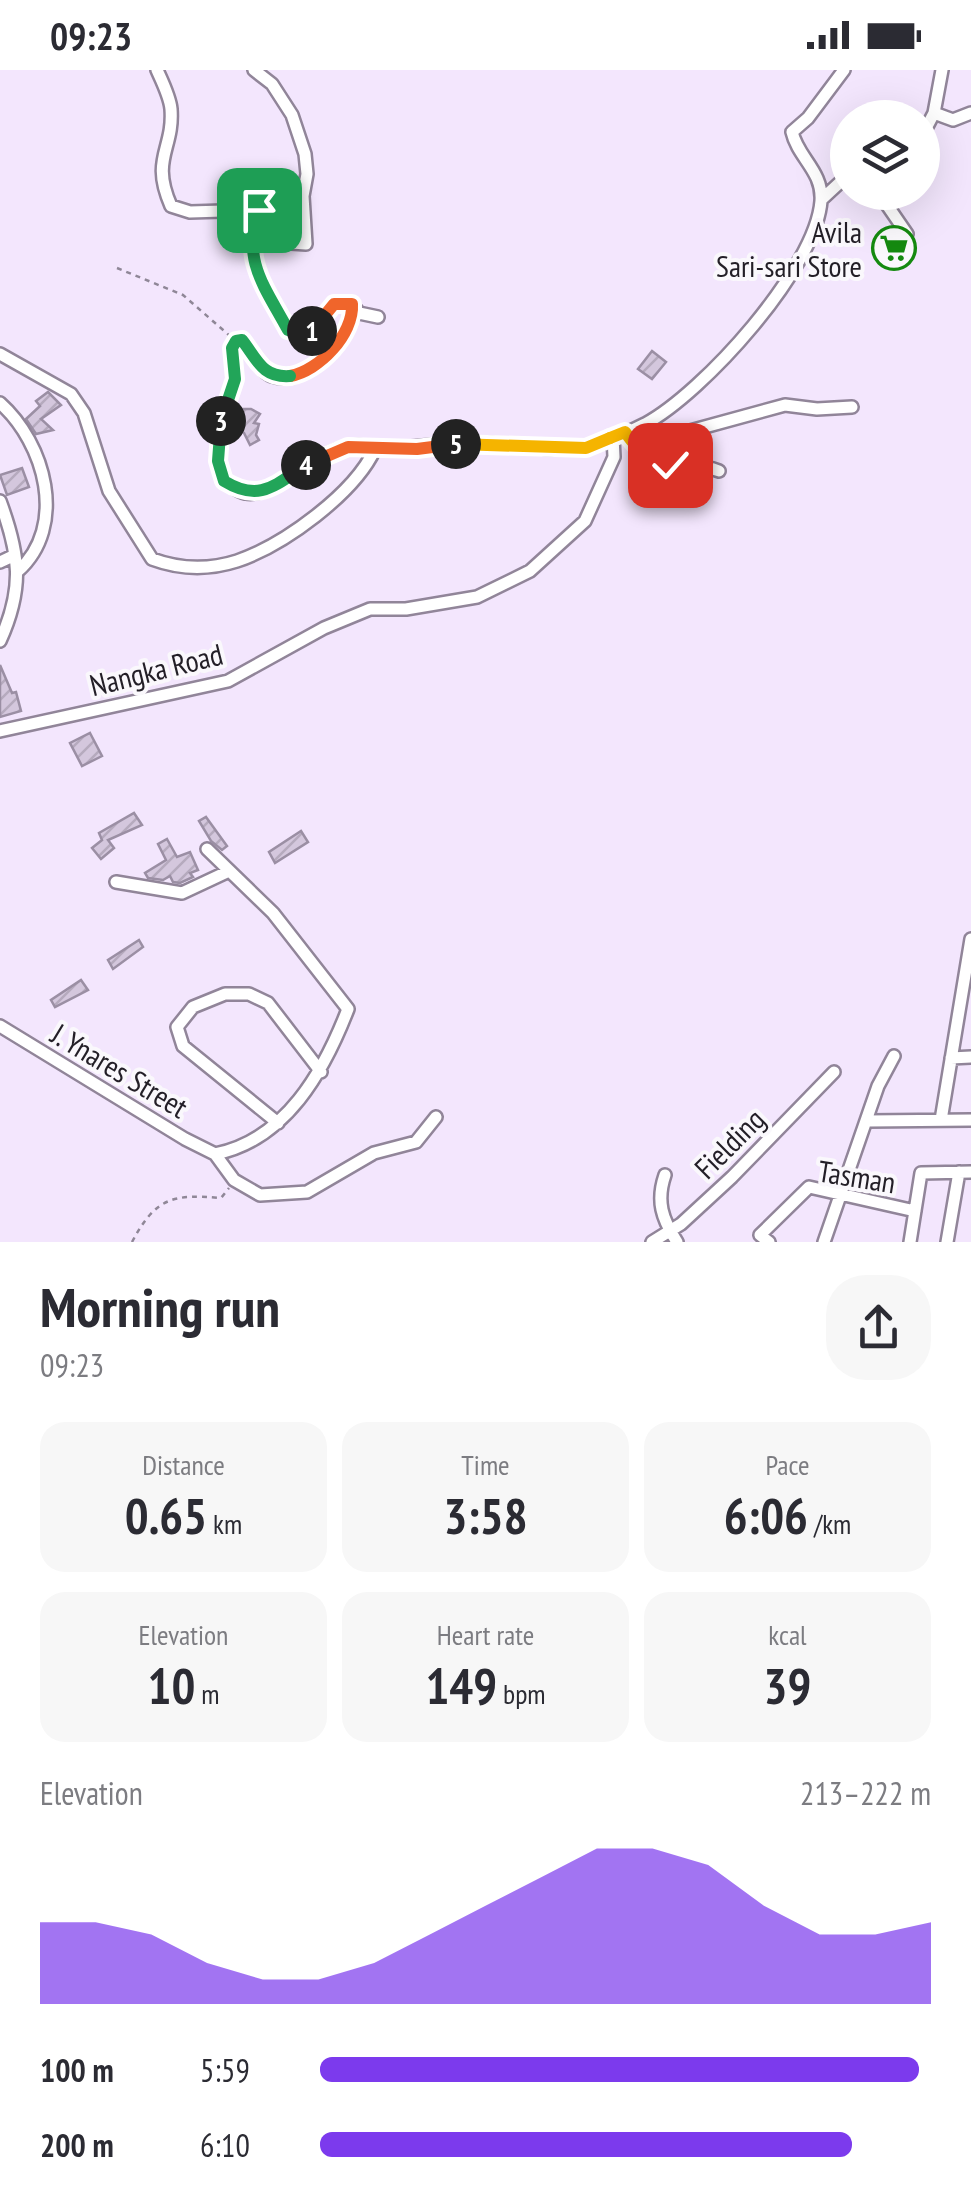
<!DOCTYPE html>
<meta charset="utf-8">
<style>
body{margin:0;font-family:"PT Sans Narrow",sans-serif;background:#f7f7f7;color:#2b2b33;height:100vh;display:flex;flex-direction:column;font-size:38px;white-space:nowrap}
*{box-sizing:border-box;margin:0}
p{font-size:32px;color:#7c7c81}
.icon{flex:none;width:55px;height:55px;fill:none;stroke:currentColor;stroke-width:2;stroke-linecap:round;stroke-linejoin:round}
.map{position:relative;height:1172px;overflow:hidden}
.sheet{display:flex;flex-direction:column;background:#fff;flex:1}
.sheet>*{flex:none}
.fabs{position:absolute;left:830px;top:30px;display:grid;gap:20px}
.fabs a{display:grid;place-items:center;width:110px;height:110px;border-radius:50%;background:#fff;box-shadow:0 10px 40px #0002;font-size:50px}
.pin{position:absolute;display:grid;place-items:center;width:85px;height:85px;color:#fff;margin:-42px;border-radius:20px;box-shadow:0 5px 15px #0006}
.km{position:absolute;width:50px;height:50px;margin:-25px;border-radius:50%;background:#222;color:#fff;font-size:28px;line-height:50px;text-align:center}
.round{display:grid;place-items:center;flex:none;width:105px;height:105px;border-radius:40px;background:#f7f7f7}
.head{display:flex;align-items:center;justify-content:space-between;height:170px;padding:0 40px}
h1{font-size:55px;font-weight:700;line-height:75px}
.figures{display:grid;grid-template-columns:repeat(3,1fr);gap:15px;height:170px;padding:10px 40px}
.figures div{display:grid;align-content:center;border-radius:25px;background:#f7f7f7;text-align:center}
.figures b{font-size:50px;font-weight:700}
.figures small{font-size:28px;font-weight:400}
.figures p{font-size:28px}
.chart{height:280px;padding:20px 40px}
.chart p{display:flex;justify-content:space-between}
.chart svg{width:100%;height:180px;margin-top:10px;fill:#7c3aed;opacity:.7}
ul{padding:0 40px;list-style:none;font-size:32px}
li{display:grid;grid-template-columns:160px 120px 1fr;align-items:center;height:75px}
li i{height:25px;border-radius:12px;background:#7c3aed}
.status{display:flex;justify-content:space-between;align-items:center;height:70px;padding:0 50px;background:#fff;direction:ltr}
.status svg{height:28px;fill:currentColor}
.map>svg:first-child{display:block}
</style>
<div class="status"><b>09:23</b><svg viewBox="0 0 49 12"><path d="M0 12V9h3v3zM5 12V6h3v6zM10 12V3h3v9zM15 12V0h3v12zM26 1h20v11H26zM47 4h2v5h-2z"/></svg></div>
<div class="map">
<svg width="971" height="1172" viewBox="0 0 971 1172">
<defs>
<pattern id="building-hatch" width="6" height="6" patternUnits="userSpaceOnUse" patternTransform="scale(2.5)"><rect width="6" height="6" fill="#d4c7dd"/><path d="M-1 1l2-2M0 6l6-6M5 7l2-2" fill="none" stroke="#b6aabe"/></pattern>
</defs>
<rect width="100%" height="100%" fill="#f3e6fd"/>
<path fill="url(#building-hatch)" stroke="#9b8fa4" stroke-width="2.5" d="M652,281L666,292L652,309L638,299Z
M48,322L61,335L41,349L53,360L36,364L26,349L40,336L36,331Z
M239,339H251L260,344L254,353L259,354L256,365L259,370L250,375L244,363L236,359Z
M22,398L29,417L7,425L0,405Z
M0,595L12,623L16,622L21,641L0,647Z
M90,663L102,686L82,696L70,673Z
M134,743L142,755L108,770L114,778L101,789L92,778L102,770L99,763Z
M206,747L227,776L222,780L211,771L199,751Z
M301,761L308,772L275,793L269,782Z
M167,769L177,787L190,782L198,800L190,803L193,807L180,813L173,812L170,806L163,810L148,808L145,803L166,790L158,774Z
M139,870L143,877L113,899L108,890Z
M81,910L88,920L55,937L51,930Z"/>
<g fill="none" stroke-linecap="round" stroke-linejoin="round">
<g stroke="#918599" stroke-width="16">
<path id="minor" d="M157,0C162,11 170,27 171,39C174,80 150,88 171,136L190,142L259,140
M934,43L953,50L971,43
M922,66L934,43L942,0
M886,122L885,132L907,164
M821,130L848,105
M352,234L359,243L378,247
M0,284L71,324L84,343L109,421L152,489C179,499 209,500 237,491C284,475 354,424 375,379C328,360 283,430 245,423C238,422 230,415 224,411C208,361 228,353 234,310C236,296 229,284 236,271L242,270C250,281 259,301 272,306C307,318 355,266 352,234C317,228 329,272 288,260C260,207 238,183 267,124L279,121L291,173L306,174L303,126L307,104L305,84L292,45L272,14L254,0
M0,333C45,373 68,456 18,501
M633,373C655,403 689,389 719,401
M635,376L785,335L817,339L852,337
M375,379C409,379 442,372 474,373C503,373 565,383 589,377C607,372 629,362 645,354C703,323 816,198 821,131C823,101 798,88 792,62L808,48L844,0
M0,431C20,485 24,518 0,571
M0,492L15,485
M0,661L228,611L324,558L370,539H406L477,527L530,501L585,451L614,387L613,367
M207,779L273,843L348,939C324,1001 286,1070 215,1084
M116,812L182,823L229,801
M0,956L185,1069L215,1084
M951,988L971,987
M941,1050L971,869
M868,1051L971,1050
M278,1053L183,976L177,957L193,937L225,924H249L268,933L321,1002
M215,1084L234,1110L260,1125L307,1122L374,1083L416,1072L436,1047
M665,1105C656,1131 662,1149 677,1172
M652,1172L681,1154L732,1107L834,1002
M769,1172L760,1165L809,1117L915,1141
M824,1172L878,1016L894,986
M910,1172L921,1103L971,1102
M947,1172L959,1102"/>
</g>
<path stroke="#8f8797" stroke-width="2.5" stroke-dasharray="5 5" stroke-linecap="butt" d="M117,198L183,225L230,266
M132,1172C156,1127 173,1124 221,1128L229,1118"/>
<use href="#minor" stroke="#fff" stroke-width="11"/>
</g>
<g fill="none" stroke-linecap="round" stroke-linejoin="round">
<g stroke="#fff" stroke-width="20">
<path id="split-1" d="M259,140C241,190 265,217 288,260L303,264L312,261"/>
</g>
<g stroke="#fff" stroke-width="20">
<path id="split-2" d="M290,306C319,301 354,264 352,234H334L312,261"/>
</g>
<g stroke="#fff" stroke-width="20">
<path id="split-3" d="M221,351L235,309L232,278L236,271L242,270C257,289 262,308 290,306"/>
</g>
<g stroke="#fff" stroke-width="20">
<path id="split-4" d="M221,351L218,391L224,411C260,433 275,415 306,395"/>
</g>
<g stroke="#fff" stroke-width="20">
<path id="split-5" d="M306,395L348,377L417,379L456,374"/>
</g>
<g stroke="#fff" stroke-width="20">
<path id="split-6" d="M456,374L586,378L610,368"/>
</g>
<g stroke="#fff" stroke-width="20">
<path id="split-7" d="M610,368L625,362C638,380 647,390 670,395"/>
</g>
<use href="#split-1" stroke="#22a559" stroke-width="12"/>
<use href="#split-2" stroke="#f0652b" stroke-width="12"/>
<use href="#split-3" stroke="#22a559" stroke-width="12"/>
<use href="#split-4" stroke="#22a559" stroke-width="12"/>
<use href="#split-5" stroke="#f0652b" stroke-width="12"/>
<use href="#split-6" stroke="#f5b400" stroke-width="12"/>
<use href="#split-7" stroke="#f5b400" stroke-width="12"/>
</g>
<defs>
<g id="supermarket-ring" transform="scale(2.25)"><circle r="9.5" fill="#faf8fc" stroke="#158a10" stroke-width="1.5"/><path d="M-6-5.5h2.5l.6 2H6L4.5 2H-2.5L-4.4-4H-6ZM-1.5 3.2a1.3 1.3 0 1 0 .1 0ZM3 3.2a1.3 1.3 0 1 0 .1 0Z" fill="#158a10"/></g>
</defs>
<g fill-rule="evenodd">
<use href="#supermarket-ring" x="894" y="178"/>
</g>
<g text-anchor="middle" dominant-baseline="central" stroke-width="8" stroke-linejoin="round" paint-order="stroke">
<g font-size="30" fill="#231f27" stroke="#faf8fc" text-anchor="end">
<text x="862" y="161">Avila<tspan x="862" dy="34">Sari-sari Store</tspan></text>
</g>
<g font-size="30" fill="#231f27" stroke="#faf8fc">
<text transform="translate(156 599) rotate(-14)">Nangka Road</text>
<text transform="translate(120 1000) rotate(31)">J. Ynares Street</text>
<text transform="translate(729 1073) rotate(-45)">Fielding</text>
<text transform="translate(857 1106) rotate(9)">Tasman</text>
</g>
</g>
</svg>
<div class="fabs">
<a><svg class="icon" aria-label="layers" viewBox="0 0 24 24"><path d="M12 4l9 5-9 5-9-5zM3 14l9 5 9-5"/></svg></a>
</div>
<div class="pin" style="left:259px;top:140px;background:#1e9e55"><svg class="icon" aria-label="arrive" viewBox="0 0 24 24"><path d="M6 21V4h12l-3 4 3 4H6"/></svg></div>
<div class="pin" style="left:670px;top:395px;background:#d93025"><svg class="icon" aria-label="check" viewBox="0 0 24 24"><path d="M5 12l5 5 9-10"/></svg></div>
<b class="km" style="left:312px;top:261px">1</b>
<b class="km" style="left:221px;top:351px">3</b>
<b class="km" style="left:306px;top:395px">4</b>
<b class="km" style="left:456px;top:374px">5</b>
</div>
<section class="sheet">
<div class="head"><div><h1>Morning run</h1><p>09:23</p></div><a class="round"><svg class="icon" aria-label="share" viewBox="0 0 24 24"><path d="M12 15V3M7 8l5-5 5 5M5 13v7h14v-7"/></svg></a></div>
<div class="figures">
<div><p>Distance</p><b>0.65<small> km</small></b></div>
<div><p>Time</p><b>3:58</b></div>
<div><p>Pace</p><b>6:06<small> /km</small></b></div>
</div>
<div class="figures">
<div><p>Elevation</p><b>10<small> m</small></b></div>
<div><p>Heart rate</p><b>149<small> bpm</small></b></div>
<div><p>kcal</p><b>39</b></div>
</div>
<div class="chart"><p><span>Elevation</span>213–222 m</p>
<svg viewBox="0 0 160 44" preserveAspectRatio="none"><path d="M0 44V24L10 24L20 27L30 34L40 38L50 38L60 34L70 27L80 20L90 13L100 6L110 6L120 10L130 20L140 27L150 27L160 24V44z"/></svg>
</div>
<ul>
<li><b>100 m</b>5:59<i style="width:98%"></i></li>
<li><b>200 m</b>6:10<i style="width:87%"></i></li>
</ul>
</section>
